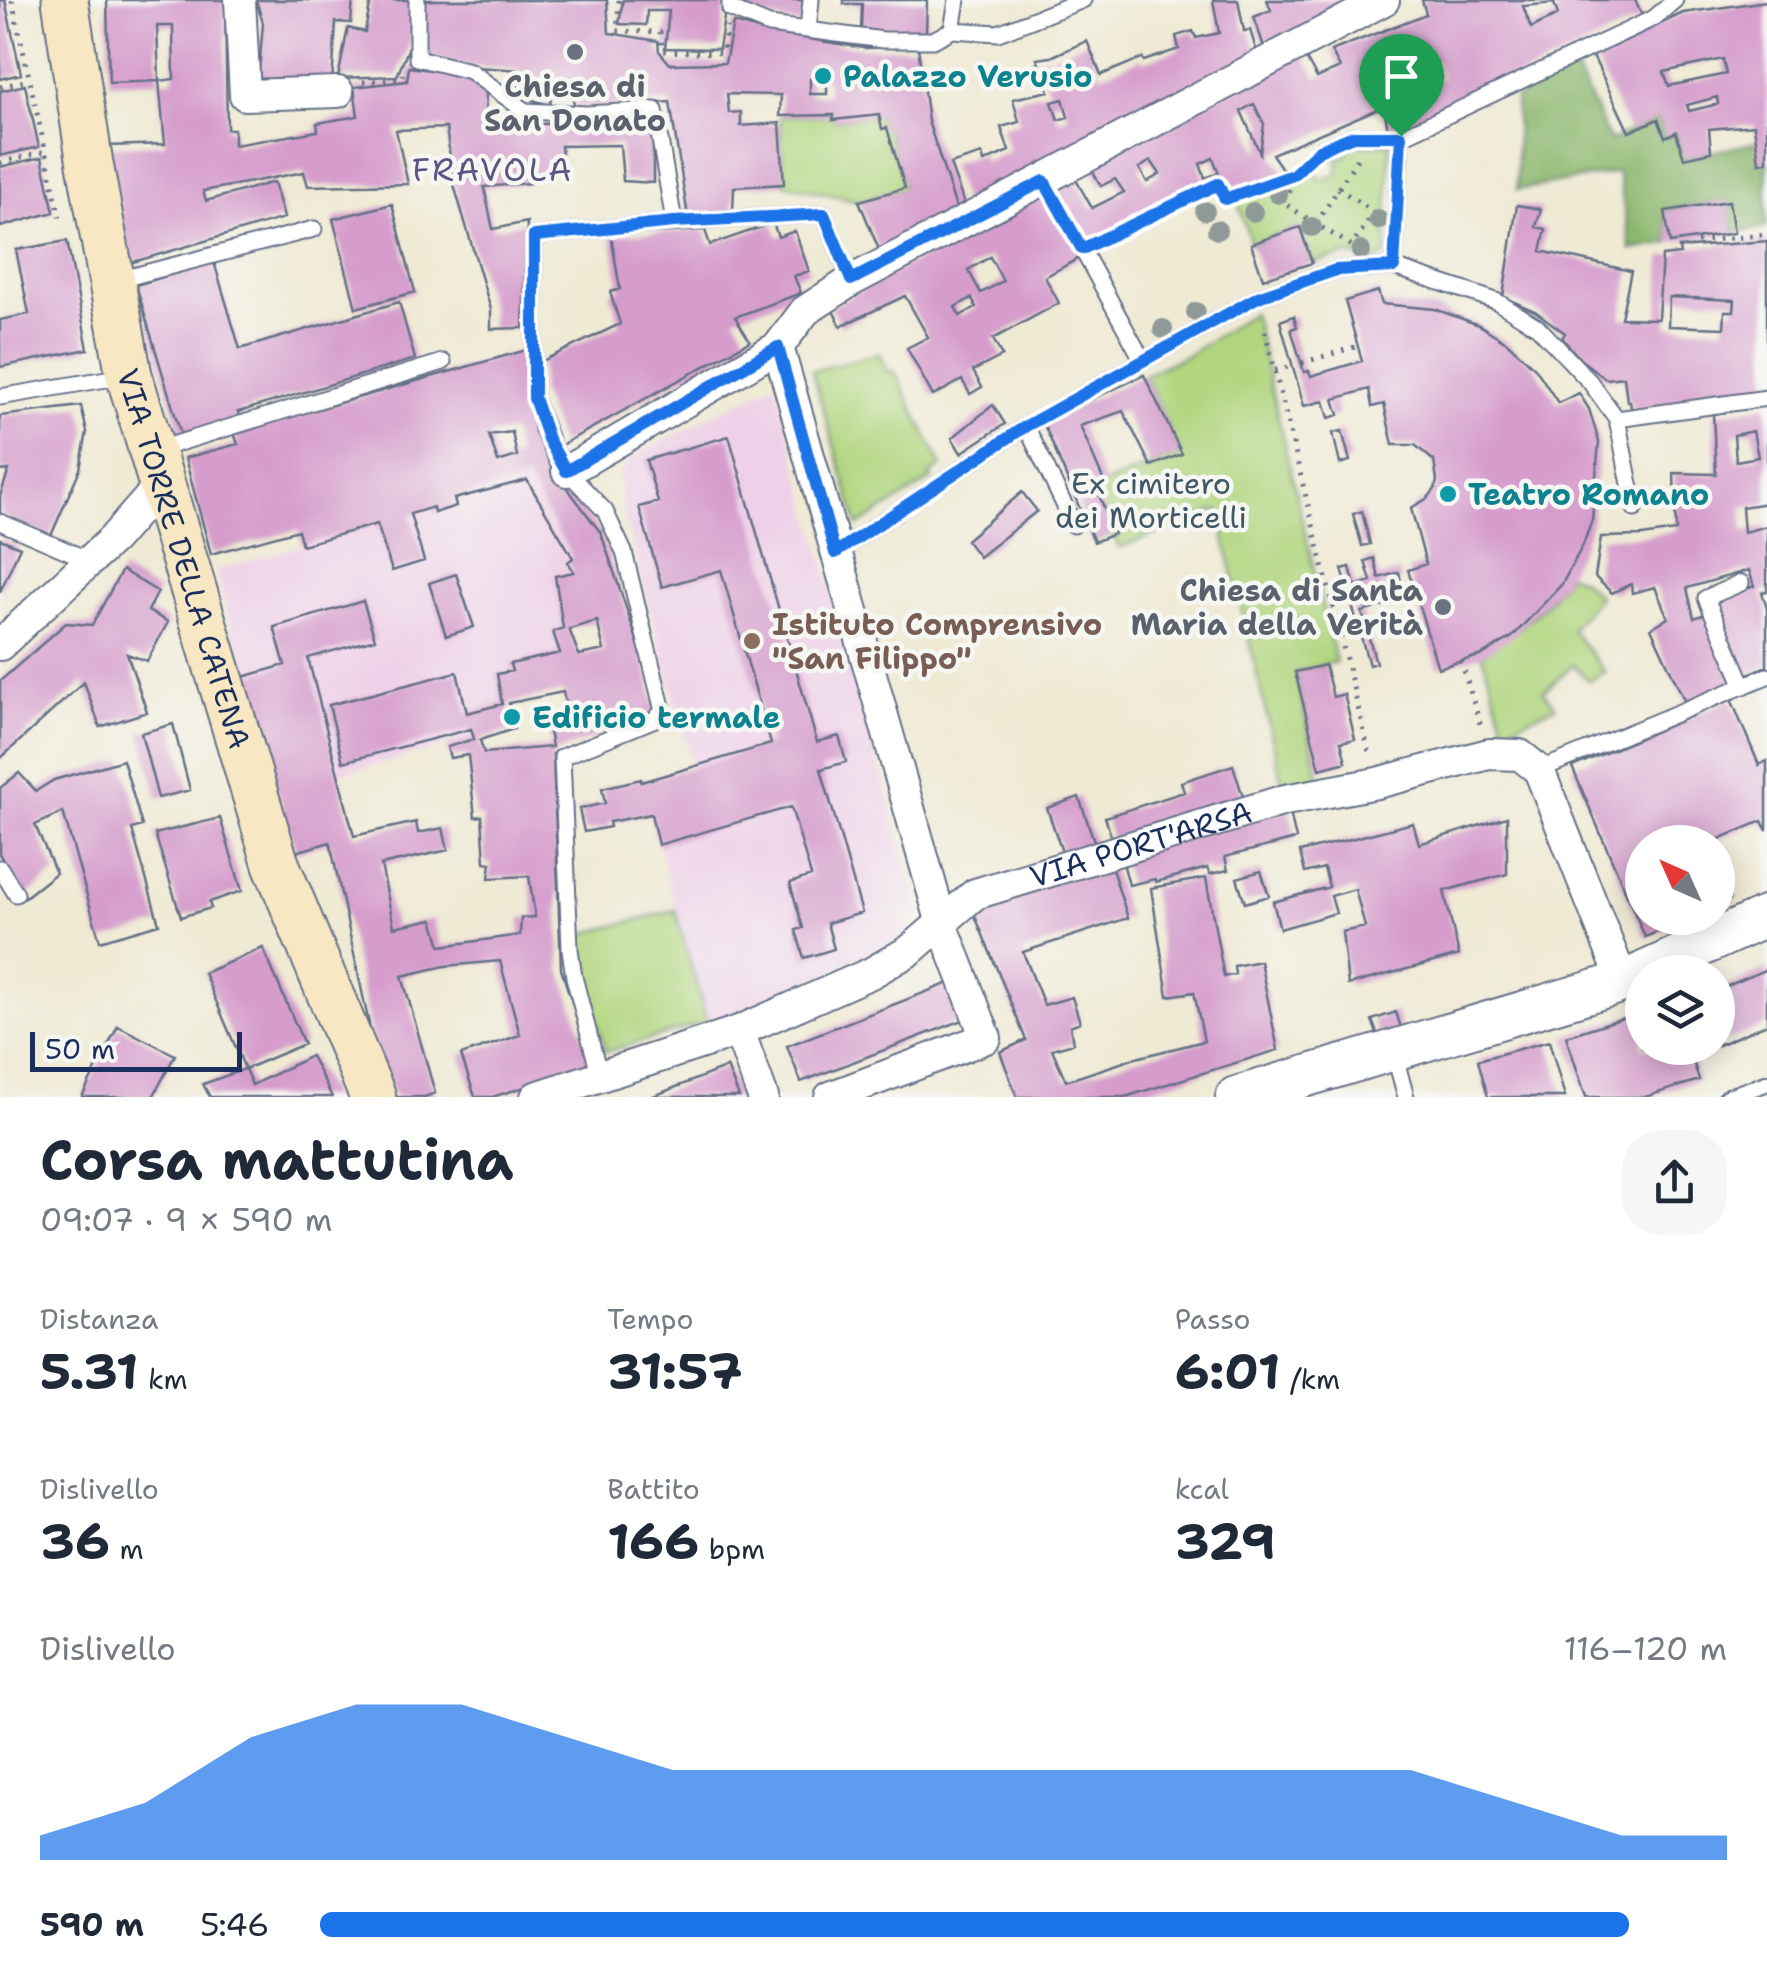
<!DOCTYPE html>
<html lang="it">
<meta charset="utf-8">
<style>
body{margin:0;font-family:"Shantell Sans",sans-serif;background:#f6f6f7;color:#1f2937;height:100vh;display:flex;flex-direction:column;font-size:38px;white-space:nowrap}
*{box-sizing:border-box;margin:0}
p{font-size:32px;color:#747a83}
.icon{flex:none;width:55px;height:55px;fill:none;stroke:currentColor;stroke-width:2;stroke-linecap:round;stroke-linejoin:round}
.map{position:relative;height:1097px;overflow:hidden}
.panel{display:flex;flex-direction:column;background:#fff;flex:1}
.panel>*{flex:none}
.needle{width:65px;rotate:315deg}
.buttons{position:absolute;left:1625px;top:825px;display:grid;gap:20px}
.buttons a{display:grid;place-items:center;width:110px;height:110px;border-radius:50%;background:#fff;box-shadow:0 5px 25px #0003;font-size:50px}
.scale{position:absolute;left:30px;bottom:25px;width:212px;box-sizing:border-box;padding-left:10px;border:5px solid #1b2f5e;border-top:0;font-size:28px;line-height:35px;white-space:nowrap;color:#1b2f5e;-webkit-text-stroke:8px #f6f6f2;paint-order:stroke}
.pin{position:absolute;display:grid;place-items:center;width:85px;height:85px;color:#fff;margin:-102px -42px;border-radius:50% 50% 50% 0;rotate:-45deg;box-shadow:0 0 10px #0007}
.pin .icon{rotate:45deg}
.round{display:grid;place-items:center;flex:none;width:105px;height:105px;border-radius:40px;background:#f6f6f7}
.summary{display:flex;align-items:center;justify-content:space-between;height:170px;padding:0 40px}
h1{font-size:55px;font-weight:700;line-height:75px}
.figures{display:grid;grid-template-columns:repeat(3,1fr);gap:15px;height:170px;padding:10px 40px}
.figures div{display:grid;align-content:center}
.figures b{font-size:50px;font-weight:700}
.figures small{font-size:28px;font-weight:400}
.figures p{font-size:28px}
.chart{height:280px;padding:20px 40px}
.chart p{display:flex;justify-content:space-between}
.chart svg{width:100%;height:180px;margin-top:10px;fill:#1a73e8;opacity:.7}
ul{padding:0 40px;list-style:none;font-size:32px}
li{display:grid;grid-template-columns:160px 120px 1fr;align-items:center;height:75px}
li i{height:25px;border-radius:12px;background:#1a73e8}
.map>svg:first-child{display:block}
</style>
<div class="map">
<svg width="1767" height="1097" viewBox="0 0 1767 1097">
<rect width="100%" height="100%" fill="#f6f6f2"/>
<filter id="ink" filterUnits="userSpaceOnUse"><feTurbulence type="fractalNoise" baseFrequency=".01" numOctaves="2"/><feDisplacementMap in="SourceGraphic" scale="20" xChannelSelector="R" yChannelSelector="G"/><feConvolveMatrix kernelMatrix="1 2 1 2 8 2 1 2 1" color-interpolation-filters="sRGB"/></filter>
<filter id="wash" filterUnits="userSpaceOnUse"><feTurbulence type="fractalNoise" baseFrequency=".0048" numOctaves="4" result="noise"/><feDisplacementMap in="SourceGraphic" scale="40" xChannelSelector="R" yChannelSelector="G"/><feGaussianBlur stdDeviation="2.25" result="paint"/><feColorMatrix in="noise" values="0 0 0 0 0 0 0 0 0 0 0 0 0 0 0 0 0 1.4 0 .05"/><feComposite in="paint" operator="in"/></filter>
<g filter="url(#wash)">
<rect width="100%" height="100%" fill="#efead4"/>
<path fill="#eed0e8" d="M775,383L920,915L907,919L911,934L758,1008L707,1022L641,782L693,766L624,515L619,479L628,459Z
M527,480L573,558L568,563L574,572L563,628L553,633L560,653L511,664L502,704L467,713L474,739L338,774L308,659L243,677L216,571L433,507L434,512L456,506L454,499Z"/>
<path fill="#b1d67f" stroke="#66826e" stroke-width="2.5" d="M834,115V120L879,115L882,128H887L905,188L859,201L784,184L780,116Z
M1390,144L1386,254L1377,260L1346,255L1312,263L1299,227L1251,244L1236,197L1316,168L1319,180L1338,175V157L1347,156V146Z
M1253,313L1336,662L1295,672L1319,776L1284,789L1218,510L1119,548L1113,534L1094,542L1080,506L1096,487L1181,454L1144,375L1189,354Z
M879,353L888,373L894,370L942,466L929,475L932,479L858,526L812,371Z
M1568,574L1582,580L1599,597L1571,629L1605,672L1589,681L1573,665L1543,692L1556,706L1505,729L1482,654C1517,634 1547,608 1568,574Z
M675,910L707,1022L606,1052L586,987L579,935Z"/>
<path fill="#8cb76e" stroke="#547366" stroke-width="2.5" d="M1574,66L1610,141L1658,119L1665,137L1676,132L1685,158L1758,142L1759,162H1767L1766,227L1734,233L1728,201L1666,210L1670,243L1631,250L1618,172L1517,190L1516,98Z"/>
<g id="blocks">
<path fill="#d59ccc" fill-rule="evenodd" d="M0,0H5L21,74L0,79Z
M107,0H225L227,129H234V145L318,131L317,123L358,116L354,87L407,81L409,67L468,75L472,82L486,87L485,127L639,119L653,130V183L623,181L620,145L561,146L563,169L530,175V183L484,187L493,229L527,222L523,328L491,329V310L454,185L446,128L396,130L408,184L308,186L304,172L203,191L206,201L274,182L284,218L130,263L108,146L165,144L159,81L174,79L173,26H157L159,81L109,83Z
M256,0H353L351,23L336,22L332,84L258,85L263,23Z
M371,0H412V40L397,76L338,78L348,28L365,32Z
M423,0H607L609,33L658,41L659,51L670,64L725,63L733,23L766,32L863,48L918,47L928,121L959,217L882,257L859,201L905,188L887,128L882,129L879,115L833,120L834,115L780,116L781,95L727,94L729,113L741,112V126L780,123L784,184L734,187L733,212L688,217L670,102L574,108L573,94L551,96L550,105L518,96L520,70L461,66L423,55ZM810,79H827V94H810Z
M623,0H722V5H726L719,49L665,48L669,11H647L646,25L619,24Z
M735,0H804L801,25L745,12Z
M844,0H927L926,32L869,34L868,30L861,31L862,4H844Z
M1213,0H1238L1244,31L1250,30L1259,59L967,212L950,164L982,154L984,162L1009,151L1001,127L1019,122L1013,99L1049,91L1037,59L1051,57L1087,41L1101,75L1142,58L1144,61L1179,49L1176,36L1193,31L1196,38L1219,33ZM1063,99L1068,117L1058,120L1052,102Z
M1267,0H1366L1265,50L1254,17L1271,10Z
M1422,0H1635L1643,18L1432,118L1388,131L1384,106L1272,154L1287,176L1229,197L1220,177L1190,196L1084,247L1050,184L1071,171L1092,208L1124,192L1115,179L1101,186L1088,163L1303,53L1317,78L1340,68L1331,51L1426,14ZM1554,3L1558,15L1531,28L1523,6ZM1424,46L1426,54L1410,59L1416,79L1397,85L1388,58ZM1436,61L1442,78L1428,83L1422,65ZM1254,104L1264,124L1260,153L1241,111ZM1213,158L1219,173L1205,178L1200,164ZM1151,161L1160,174L1147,182L1139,168Z
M1767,1V162L1759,163L1754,125L1709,129L1711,152L1684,158L1676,132L1665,137L1658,119L1629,132L1593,56L1683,13ZM1723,59L1726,74L1669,86L1664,72ZM1717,97L1718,104L1689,111L1687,105Z
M25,85L39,147L0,156V91Z
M42,157L54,212L0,227V167Z
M1045,191L1081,257L1045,277L1059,303L993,339L1002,356L973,371L982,387L970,394L962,380L933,396L907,348L928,337L905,296L841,326L831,307ZM990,257L1003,281L981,293L968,270ZM972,298L976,307L960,316L955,307Z
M1729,201L1734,233L1670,243L1665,211Z
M392,204L415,292L356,308L333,219Z
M1517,205L1541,209L1536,227L1546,229L1541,251L1631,271L1621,318L1658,319L1662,256L1680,254L1679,248L1767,241V392L1632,413L1630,401H1627L1624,377L1606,379L1581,360L1562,338L1565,333L1535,311L1503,297ZM1669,297L1735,300L1734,311H1725L1724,328L1668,326Z
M773,223L778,237L795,231L809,271L794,276L801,293L735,317L750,341L561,445L540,391L542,361L620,324L610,292L620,289L611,235L705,230L710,245Z
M1300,227L1312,263L1263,279L1251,244Z
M67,241L88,349L0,367V320L29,314L16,250Z
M214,262L240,349L399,302L415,359L238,412L241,421L182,438L136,285Z
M1378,291L1382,304L1435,309L1479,325L1508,343L1536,369L1558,403L1579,393L1589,409L1599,442L1592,520L1583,545L1562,584L1512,637L1482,655L1438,668L1408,570L1426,564L1411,508L1428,498L1435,489L1437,480L1434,461L1415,445H1393L1384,404L1372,407L1369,389L1334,399L1339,415L1329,418L1324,401L1304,406L1280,321L1294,316L1297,327L1291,329L1304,372L1309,371L1311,376L1362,361L1345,301Z
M526,350L535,432L551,466L601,533L648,673L656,712L553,754L561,969L593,1066L492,1097H475L461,1055L520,1035L500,961L445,966L402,976L435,1093L425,1097H395L378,1066L330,842L296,852L243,677L285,665L274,627L363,601L375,639L308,658L354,836L416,822L418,833L443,828L448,850L381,865L394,927L433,919L441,946L520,935L521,918L535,917L529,876L489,878L491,863L485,862L482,816L475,817L468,755L450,758L447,747L474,739L471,729L343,762L329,705L457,672L467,713L502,704L497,674L512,671L510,664L560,653L553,632L563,628L555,576L574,572L568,562L573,558L527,480L454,499L456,506L434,513L433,507L410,514L424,561L392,571L377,524L302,545L298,530L211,554L185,458L238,444L234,433ZM512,432L517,456L498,462L489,435ZM597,621L604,650L579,655L569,629ZM563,692L568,715L547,720L552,747L484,753L480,740L514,729L509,703Z
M1144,375L1182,454L1151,466L1123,411L1080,426L1105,484L1096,487L1114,534L1094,542L1043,422Z
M993,405L1005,424L961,453L952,438Z
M1767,405V503L1742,507L1744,532L1767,526V591L1762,592L1767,609V666L1744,676L1715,601L1754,586L1749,570L1687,588L1694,618L1708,613L1738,680L1686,704L1651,628L1668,618L1655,587L1632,593L1631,584L1612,593L1595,577L1601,537L1642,536L1676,531L1674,473L1716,474L1713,414ZM1753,431L1758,457L1736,461L1734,435Z
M81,406L87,432L80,469L50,538L0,515V496L9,470L0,471V416Z
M1342,431L1350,461L1340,464L1333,433Z
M729,436L817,742L839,736L846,762L821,769L862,913L827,923L834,949L804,958L796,930L803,928L790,883L811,876L791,807L658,845L651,814L609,822L610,827L584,832L579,809L605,803L602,788L641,779V782L771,744L721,570L662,587L639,507L658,502L646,460Z
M1022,492L1037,511L979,557L966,540Z
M1362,511L1370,544L1362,546L1353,514Z
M0,539L20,547L0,592Z
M1374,558L1379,578L1399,572L1401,581L1381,586L1383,596L1404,590L1406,599L1362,612L1376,663L1369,665L1342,569L1350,567L1355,586L1371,581L1365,561Z
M122,570L158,592L148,611L168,622L147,661L127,654L147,712L100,727L84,682L0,759V681L66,623L92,625Z
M456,574L474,627L446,636L429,583Z
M1325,665L1333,697L1344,694L1355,739L1341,742L1346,762L1320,769L1295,672Z
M1731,699L1759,765L1767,761V831L1762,821L1712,842H1642V918H1690L1645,937L1572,767Z
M173,724L190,790L158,798L141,733Z
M123,760L142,826L132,829L159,924L100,941L63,812L35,825L56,873L24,898L0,855V788L19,773L36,791L54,780Z
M1233,765L1244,800L1113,842L1105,817L1184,792L1181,782Z
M1079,797L1096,847L1064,858L1047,808Z
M1289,809L1296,839L1225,857L1228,870L1210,874L1207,868L1156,882L1155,879L1129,885L1121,855Z
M1507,817V874L1444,891L1459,955L1348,985L1342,932L1365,927L1355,889L1331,896L1336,913L1280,929L1273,902L1329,887L1324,868L1305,873L1300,852L1413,823L1419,844Z
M220,818L242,891L209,902L211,908L181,917L155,834Z
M1110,863L1128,918L1023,952L1044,1005L1072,997L1080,1022L1070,1026L1073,1043L1052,1049L1066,1081L1136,1058L1204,1041L1194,992L1168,996L1151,888L1206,878L1224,977L1235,974L1234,966L1260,961L1278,1050L1125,1097H1017L1000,1052L1026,1040L971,906Z
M1261,871L1269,896L1245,903L1237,878Z
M1718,872L1730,900L1718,906Z
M263,948L304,1044L245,1069L204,973Z
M1767,969V1024L1718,1045V990Z
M949,983L963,1020L801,1082L787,1046Z
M1396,1012L1402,1031L1379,1039L1372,1020Z
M1642,1012V1048H1689L1699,1080L1645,1097H1586L1566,1036Z
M118,1026L175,1055L153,1097H82Z
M1549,1041L1565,1097H1488L1478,1060Z
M311,1056L332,1097H210L203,1084L245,1069L252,1085Z
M727,1067L739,1097H651Z"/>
</g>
</g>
<g filter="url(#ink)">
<use href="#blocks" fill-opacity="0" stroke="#657087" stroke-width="2.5"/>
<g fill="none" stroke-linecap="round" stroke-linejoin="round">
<g stroke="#657087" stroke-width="19">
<path id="service" d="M417,0V58L470,71L525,111L587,114L655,110L674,222
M730,0V9L769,25L883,40H933L952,30
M808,30L811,0
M952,30L998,33L1083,0
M952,30L957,0
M1319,150L1353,136L1401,137
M1082,249L1143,361
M1394,267L1401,137L1654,18L1675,0
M114,281L314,229
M0,397L124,376
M1617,419L1767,398
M1026,426L1074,525
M156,450L443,362
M0,522L91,561
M835,553L1026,426L1258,297L1336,270L1394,267L1496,301L1538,327L1590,382L1617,419L1635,509
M1741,583L1706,598L1744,686
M1539,770L1767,676
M0,868L16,894
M1394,1053L1406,1097
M600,1077L574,977L570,949L562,757L655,719L663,711L624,552L605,511L567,471L548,439L534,398V236L674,222L824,214L851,281
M1727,1097L1767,1083"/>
</g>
<g stroke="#657087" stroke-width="34">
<g id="minor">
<path d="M240,0L245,95L338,92"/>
<path d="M778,347L942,924L986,1038L830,1097"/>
<path d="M567,471L778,347L805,311L851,281L1384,0"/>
<path d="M0,645L113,539L162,483"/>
<path d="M739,1031L763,1097"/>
<path id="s1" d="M536,1097L739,1031L871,973L909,951L975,894L1285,800L1377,783L1489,754L1520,755L1539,770L1623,982"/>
</g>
</g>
<g stroke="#657087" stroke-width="44">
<path id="tertiary" d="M1644,972L1767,916
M1236,1097L1623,982L1642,973"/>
</g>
<g stroke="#657087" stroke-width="49">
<g id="secondary">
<path id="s2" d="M65,0L90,164L129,375L276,864L373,1097"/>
</g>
</g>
<path stroke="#657087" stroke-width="5" stroke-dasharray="2.5 8" stroke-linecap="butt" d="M12,0L60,217
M619,0L617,31L660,32L663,51L723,53L727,27
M363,82L402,78L403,74
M0,87L28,80
M1357,159L1316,224L1352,246L1374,212
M0,163L46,151
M1296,181L1282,202L1316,224
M1338,188L1373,212
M1058,205L1072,231
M1100,241L1218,184L1225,199L1293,175L1304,165
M1697,242L1767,234
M1265,331L1370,756
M1302,363L1358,346
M1275,370L1293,366
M1461,661L1482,730"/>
<use href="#service" stroke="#fff" stroke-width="15"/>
<use href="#minor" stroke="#fff" stroke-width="30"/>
<use href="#tertiary" stroke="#fff" stroke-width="40"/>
<use href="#secondary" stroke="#f7e8c3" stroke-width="45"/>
</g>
<g fill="#8f9a98">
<circle cx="1278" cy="194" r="10"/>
<circle cx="1205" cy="211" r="10"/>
<circle cx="1253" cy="212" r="10"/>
<circle cx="1378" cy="220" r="10"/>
<circle cx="1312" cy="227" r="10"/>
<circle cx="1217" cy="230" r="10"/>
<circle cx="1361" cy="251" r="10"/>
<circle cx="1196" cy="312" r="10"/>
<circle cx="1163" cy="329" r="10"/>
</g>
</g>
<g fill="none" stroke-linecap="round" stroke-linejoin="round" filter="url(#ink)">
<g stroke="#fff" stroke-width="20">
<path id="route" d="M1353,136H1401L1394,267L1336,270L1258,297L1026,426L835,553L778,347L566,471L548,439L534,398V236L674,222L824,214L851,280L1044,181L1082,249L1218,184L1225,199L1293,175L1319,150Z"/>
</g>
<use href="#route" stroke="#1a73e8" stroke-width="12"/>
</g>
<g fill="#6b7280" stroke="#f6f6f2" stroke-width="4">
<circle cx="575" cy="52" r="10"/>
<circle cx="1443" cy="607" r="10"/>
</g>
<g fill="#0f9aa8" stroke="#f6f6f2" stroke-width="4">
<circle cx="823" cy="76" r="10"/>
<circle cx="1448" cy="494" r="10"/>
<circle cx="512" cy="717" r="10"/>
</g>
<circle fill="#8d6e63" stroke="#f6f6f2" stroke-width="4" cx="752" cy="641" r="10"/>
<g text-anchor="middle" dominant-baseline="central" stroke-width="9" stroke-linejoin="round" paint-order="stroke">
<g font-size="30" font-weight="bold" fill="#0d838f" stroke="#f6f6f2" text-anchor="start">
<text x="843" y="76">Palazzo Verusio</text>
<text x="1468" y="494">Teatro Romano</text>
<text x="532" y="717">Edificio termale</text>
</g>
<g font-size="30" font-weight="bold" fill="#5b616d" stroke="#f6f6f2">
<text x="575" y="86">Chiesa di<tspan x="575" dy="34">San Donato</tspan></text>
<text x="1423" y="590" text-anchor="end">Chiesa di Santa<tspan x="1423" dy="34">Maria della Verità</tspan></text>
</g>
<g font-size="30" fill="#405966" stroke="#f6f6f2">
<text x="1151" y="483">Ex cimitero<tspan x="1151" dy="34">dei Morticelli</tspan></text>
</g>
<g font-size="30" fill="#1b2f5e" stroke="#f6f6f2">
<text stroke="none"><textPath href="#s2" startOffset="572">VIA TORRE DELLA CATENA</textPath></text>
<text stroke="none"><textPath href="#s1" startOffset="662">VIA PORT'ARSA</textPath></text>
</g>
<g font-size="30" font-weight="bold" fill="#785e54" stroke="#f6f6f2" text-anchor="start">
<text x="772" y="624">Istituto Comprensivo<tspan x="772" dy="34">"San Filippo"</tspan></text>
</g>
<g font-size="32" letter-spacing="2.5" fill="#5c5584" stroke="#f6f6f2">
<text x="493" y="169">FRAVOLA</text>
</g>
</g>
</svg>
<div class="buttons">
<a><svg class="needle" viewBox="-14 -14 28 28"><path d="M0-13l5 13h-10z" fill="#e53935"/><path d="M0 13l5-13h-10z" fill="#747a83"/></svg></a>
<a><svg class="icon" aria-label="layers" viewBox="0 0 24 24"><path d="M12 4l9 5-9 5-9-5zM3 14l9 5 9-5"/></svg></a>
</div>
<div class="scale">50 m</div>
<div class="pin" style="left:1401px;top:136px;background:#1e9e55"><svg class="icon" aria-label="arrive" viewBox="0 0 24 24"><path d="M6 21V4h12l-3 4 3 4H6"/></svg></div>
</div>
<section class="panel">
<div class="summary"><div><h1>Corsa mattutina</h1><p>09:07 · 9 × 590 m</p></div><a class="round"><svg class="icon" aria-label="share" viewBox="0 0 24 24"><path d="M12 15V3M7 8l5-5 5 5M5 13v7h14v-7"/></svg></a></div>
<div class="figures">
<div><p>Distanza</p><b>5.31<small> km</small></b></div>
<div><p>Tempo</p><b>31:57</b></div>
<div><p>Passo</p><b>6:01<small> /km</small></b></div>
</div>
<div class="figures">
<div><p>Dislivello</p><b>36<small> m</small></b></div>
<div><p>Battito</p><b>166<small> bpm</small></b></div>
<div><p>kcal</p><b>329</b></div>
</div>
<div class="chart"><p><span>Dislivello</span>116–120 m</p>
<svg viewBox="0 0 160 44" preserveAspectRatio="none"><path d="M0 44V38L10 30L20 14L30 6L40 6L50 14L60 22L70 22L80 22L90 22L100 22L110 22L120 22L130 22L140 30L150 38L160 38V44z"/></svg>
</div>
<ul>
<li><b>590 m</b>5:46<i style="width:93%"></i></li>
</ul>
</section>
